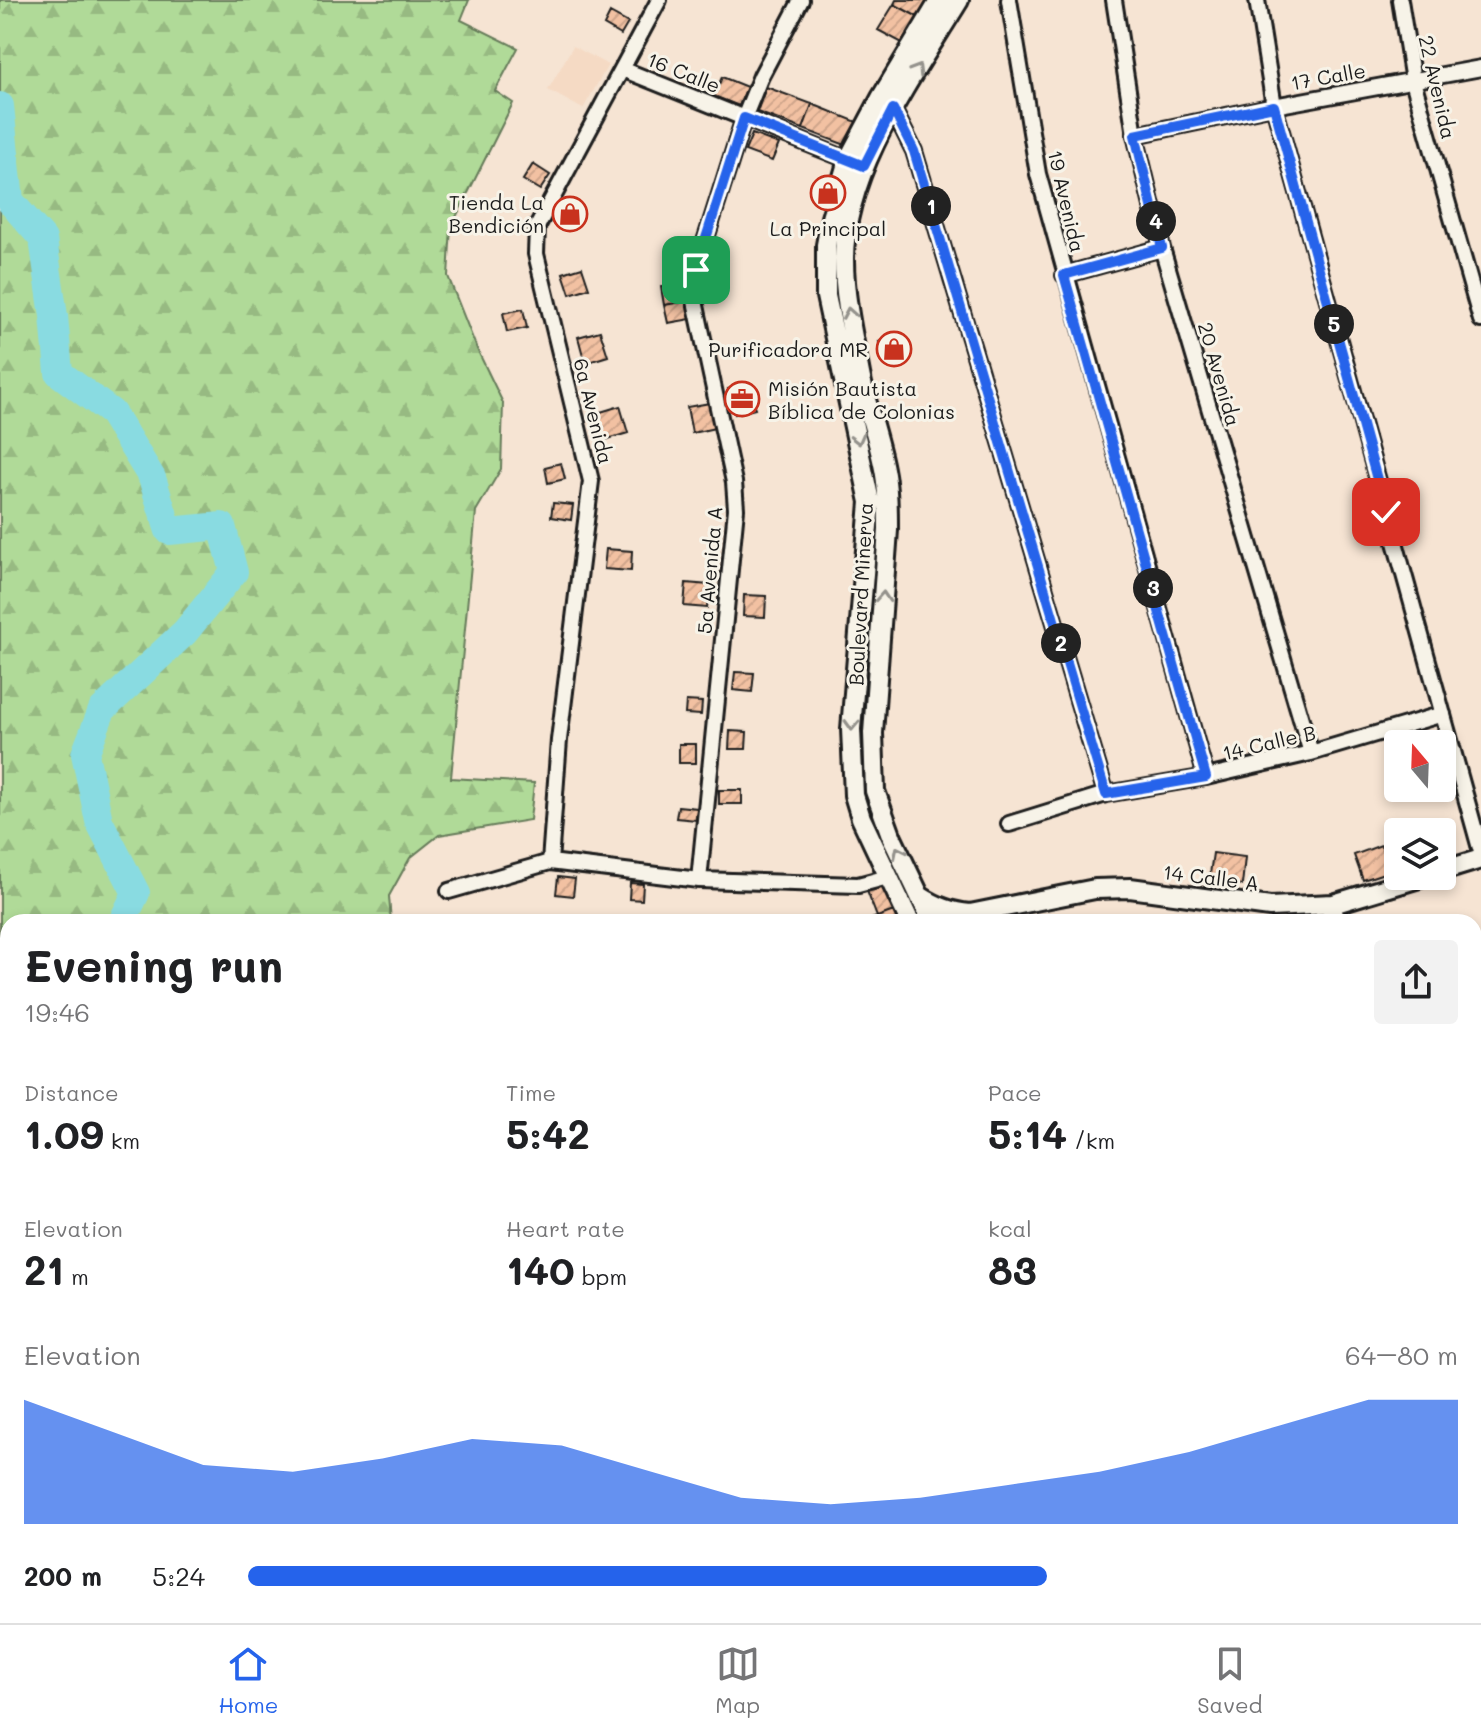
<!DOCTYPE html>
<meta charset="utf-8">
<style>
body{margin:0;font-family:Mali,sans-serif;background:#f2f2f2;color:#202124;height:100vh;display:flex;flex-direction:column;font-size:30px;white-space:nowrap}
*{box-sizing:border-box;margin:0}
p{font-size:26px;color:#757577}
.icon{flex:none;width:44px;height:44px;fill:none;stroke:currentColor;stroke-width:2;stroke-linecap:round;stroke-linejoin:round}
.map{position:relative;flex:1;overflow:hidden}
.side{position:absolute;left:0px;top:914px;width:1482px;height:710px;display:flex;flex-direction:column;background:#fff;border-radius:24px 24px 0 0;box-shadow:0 4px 12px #0003}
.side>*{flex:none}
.needle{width:52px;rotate:341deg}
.fabs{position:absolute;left:1384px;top:730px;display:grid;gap:16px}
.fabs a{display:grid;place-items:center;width:72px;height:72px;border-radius:8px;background:#fff;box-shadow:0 4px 12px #0003;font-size:40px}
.pin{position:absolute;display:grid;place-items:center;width:68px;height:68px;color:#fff;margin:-34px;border-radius:16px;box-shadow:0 4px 12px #0006}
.km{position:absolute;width:40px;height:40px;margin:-20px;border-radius:50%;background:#222;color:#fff;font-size:22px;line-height:40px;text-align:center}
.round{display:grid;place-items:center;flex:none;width:84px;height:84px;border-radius:8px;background:#f2f2f2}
.overview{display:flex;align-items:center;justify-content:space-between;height:136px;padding:0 24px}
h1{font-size:44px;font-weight:800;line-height:60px}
.figures{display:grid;grid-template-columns:repeat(3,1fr);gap:12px;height:136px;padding:8px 24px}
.figures div{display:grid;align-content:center}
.figures b{font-size:40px;font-weight:800}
.figures small{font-size:22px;font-weight:400}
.figures p{font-size:22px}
.chart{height:224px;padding:16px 24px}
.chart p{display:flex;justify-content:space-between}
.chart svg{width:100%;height:144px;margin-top:8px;fill:#2563eb;opacity:.7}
ul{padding:0 24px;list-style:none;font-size:26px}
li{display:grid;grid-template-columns:128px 96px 1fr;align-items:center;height:60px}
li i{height:20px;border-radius:10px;background:#2563eb}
.dock{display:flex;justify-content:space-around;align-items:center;height:112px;border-top:2px solid #e0e0e0;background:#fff;font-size:22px;color:#757577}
.dock a{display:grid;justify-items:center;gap:4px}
.dock .selected{color:#2563eb}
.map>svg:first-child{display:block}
</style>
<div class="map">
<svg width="1481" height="1623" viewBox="0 0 1481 1623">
<defs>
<pattern id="grass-tufts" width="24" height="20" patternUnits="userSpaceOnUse" patternTransform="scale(2)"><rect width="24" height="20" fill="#b0da98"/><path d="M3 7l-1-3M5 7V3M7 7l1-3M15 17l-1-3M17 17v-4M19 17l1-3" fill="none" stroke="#97ba82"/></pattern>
<pattern id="forest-firs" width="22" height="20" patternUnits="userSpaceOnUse" patternTransform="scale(2)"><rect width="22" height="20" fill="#b0da98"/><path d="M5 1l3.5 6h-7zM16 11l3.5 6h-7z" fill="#97ba82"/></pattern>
<pattern id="building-hatch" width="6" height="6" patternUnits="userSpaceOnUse" patternTransform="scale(2)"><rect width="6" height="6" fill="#f2c1a2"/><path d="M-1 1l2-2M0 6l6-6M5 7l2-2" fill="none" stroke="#cfa58b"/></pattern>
</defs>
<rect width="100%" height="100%" fill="#f6e4d3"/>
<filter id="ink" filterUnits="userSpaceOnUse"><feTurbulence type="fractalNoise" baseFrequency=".0125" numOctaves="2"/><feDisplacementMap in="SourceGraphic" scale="16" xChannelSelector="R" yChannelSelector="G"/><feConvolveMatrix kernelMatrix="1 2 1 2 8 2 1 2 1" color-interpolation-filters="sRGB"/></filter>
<g filter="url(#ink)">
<path fill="#f5dac4" d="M573,46L608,65L583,109L548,90Z"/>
<path fill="url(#grass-tufts)" stroke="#667b5a" stroke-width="2" d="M0,1614L19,1617L203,1616V1623H0Z
M303,1616H700L704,1623H302Z"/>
<path fill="url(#forest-firs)" stroke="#667b5a" stroke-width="2" d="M0,0H469L461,20L518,48L495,91L513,103L451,227L448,276L477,349L503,403L501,469L476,511L451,778L534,783L530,820L439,835L410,858L389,896L391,922H8V1615L0,1614Z
M700,1616H1136L1137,1623H704Z"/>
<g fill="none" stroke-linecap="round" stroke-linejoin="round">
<path stroke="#89dbe1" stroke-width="28" d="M0,106L10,201L43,239L54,316L59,373L112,413L152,478L169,531L222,526L234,572L185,632L102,710L85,754L99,821L136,893L122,922
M0,1252L8,1242
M734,1616L739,1623"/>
</g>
<path fill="url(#building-hatch)" stroke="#1c1c1c" stroke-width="2" d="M896,0H928L918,17L894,4Z
M894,4L918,17L904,44L878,30Z
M610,13L628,23L621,35L604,25Z
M722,77L747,87L739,106L714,96Z
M766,87L812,104L803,129L757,112Z
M812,104L857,122L848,146L803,129Z
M752,134L779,144L772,161L745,151Z
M533,164L550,175L540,190L523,180Z
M816,182L832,186L829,197L813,193Z
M565,206L580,213L575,223L560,215Z
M582,267L589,288L570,294L563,273Z
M685,283L688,301L664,305L661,287Z
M688,301L691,319L668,323L664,305Z
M523,309L527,328L507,332L503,313Z
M600,331L608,356L585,363L578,337Z
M901,335L908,356L886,363L879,342Z
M749,384L755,409L735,414L728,389Z
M710,403L715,428L692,433L687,407Z
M620,406L628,433L601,441L594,414Z
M561,463L565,479L548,483L545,467Z
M553,503L573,505L571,520L551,517Z
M606,549L632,551L631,571L604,569Z
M686,583L709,585L707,608L684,606Z
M744,595L766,596L765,617L743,616Z
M735,672L754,673L752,692L733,690Z
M686,701L702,702L701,715L685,714Z
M730,731L747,732L746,749H729Z
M679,744H696V763H679Z
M719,790H742V804H719Z
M678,806L697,808L696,820L676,818Z
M1381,845L1390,871L1363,880L1354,855Z
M1213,853L1245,857L1242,885L1209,881Z
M558,877L575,879L573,896L556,894Z
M630,883L643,884L642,900L629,899Z
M885,884L894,911L877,917L867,891Z
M894,911L898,922H863L877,917Z"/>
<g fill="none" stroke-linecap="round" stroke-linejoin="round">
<g stroke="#1c1c1c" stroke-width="20">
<path id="street" d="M1009,0L1038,174L1206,777
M1114,0L1135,135L1162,248L1311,753
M1257,0L1274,106L1481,852
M1400,0L1413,81L1481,320
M622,69L856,163
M893,109L914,151L1106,794
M1135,135L1274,106L1481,68
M1064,275L1162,248
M1009,824L1106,794L1206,777L1311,753L1443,714
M550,862L559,740L591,481L536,254L537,227L659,0
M699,880L736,509L734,482L695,301L696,270L744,118L761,76L801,0
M449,891L550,862L699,880L858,885L888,877
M1333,904L1338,922
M1474,982L1481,980
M1474,1117L1481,1115
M1474,1235L1481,1233
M1474,1352L1481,1350
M1474,1381L1481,1405
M1474,1588L1481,1590
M1406,1616L1408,1623
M250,1623V1616"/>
</g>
<g stroke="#1c1c1c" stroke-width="24">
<path id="secondary" d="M1442,871L1481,859
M920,896C937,907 951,912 970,914L1095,889L1130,888L1270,907L1333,904L1426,876
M910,922L861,818L854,795L851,729L870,502L826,296V245L831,218L848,160L881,98L940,0
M932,922L892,838L875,791L873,733L888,530C888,509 888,489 884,469C878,437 866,406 860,374C853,336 844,298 844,259C844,169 914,74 959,0
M1148,1623V1616
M1171,1623V1616"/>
</g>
<use href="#street" stroke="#f7f3e8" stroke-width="14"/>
<use href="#secondary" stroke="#f7f3e8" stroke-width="18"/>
</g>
<defs><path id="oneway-chevron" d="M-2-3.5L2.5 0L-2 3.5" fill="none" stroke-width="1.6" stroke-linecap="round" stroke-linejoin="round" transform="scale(2)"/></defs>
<g stroke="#94928c">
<use href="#oneway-chevron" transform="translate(917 70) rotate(-59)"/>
<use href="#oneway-chevron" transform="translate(849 313) rotate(-100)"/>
<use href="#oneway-chevron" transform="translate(858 439) rotate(76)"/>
<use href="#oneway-chevron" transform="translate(883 597) rotate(-86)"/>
<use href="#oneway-chevron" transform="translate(852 725) rotate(92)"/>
<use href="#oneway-chevron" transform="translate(899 852) rotate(-116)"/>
</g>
</g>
<g fill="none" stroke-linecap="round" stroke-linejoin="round" filter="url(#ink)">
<g stroke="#fff" stroke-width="16">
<path id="route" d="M696,270L744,118L864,166L893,109L914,151L1106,794L1206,777L1064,275L1162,248L1135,135L1274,106L1386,512"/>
</g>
<use href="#route" stroke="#2563eb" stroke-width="10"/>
</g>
<defs>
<g id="shop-ring" transform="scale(1.8)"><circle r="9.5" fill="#f7f3e8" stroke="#c8321e" stroke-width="1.5"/><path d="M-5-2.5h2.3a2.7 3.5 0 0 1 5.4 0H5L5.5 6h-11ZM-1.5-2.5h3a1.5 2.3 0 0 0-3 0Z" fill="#c8321e"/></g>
<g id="office-ring" transform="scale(1.8)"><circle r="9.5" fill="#f7f3e8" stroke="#c8321e" stroke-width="1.5"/><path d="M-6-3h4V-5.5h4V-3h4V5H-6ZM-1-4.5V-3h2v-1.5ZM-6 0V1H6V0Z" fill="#c8321e"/></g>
</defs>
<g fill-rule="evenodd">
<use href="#shop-ring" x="828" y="193"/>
<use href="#shop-ring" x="570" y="214"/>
<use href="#shop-ring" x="894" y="349"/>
<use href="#office-ring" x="742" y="399"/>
</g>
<g text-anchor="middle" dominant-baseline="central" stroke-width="6" stroke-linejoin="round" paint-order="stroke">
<g font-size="20" fill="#1c1c1c" stroke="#f7f3e8">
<text transform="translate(684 72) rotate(22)">16 Calle</text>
<text transform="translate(1328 76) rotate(-10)">17 Calle</text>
<text transform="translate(1438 87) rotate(77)">22 Avenida</text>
<text transform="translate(1067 201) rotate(77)">19 Avenida</text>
<text transform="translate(1220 374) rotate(74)">20 Avenida</text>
<text transform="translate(594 411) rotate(76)">6a Avenida</text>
<text transform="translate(709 570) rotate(-85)">5a Avenida A</text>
<text transform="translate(860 594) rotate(-87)">Boulevard Minerva</text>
<text transform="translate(1269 742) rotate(-13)">14 Calle B</text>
<text transform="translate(1211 877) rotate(7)">14 Calle A</text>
</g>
<g font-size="20" fill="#1c1c1c" stroke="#f7f3e8" text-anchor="end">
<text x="544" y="202">Tienda La<tspan x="544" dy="23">Bendición</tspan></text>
<text x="828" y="228" text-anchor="middle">La Principal</text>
<text x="868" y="349">Purificadora MR</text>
<text x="768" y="388" text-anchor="start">Misión Bautista<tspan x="768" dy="23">Bíblica de Colonias</tspan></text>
</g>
</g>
</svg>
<div class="fabs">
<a><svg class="needle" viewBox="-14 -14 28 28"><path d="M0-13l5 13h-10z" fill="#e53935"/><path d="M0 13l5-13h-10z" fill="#757577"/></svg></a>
<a><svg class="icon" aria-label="layers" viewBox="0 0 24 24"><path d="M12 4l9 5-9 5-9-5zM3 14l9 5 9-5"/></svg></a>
</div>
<div class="pin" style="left:696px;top:270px;background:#1e9e55"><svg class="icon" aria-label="arrive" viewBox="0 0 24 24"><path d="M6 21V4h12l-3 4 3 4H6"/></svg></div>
<div class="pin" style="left:1386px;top:512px;background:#d93025"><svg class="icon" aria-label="check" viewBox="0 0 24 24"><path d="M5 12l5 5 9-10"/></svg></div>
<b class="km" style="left:931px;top:206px">1</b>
<b class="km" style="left:1061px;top:643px">2</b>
<b class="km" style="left:1153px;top:588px">3</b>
<b class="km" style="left:1156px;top:221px">4</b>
<b class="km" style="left:1334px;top:324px">5</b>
<section class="side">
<div class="overview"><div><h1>Evening run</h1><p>19:46</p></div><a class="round"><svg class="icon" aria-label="share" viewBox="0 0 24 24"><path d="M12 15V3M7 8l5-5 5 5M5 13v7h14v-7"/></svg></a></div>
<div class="figures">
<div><p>Distance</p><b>1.09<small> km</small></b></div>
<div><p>Time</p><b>5:42</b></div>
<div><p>Pace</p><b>5:14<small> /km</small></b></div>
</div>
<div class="figures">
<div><p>Elevation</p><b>21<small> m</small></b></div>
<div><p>Heart rate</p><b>140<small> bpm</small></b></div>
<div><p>kcal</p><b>83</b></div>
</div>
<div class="chart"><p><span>Elevation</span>64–80 m</p>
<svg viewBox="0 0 160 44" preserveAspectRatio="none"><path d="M0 44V6L10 16L20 26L30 28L40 24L50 18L60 20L70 28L80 36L90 38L100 36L110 32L120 28L130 22L140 14L150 6L160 6V44z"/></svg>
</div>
<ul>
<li><b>200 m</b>5:24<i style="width:66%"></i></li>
</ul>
</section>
</div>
<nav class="dock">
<a class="selected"><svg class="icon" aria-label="home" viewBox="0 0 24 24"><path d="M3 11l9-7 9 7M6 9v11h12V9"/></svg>Home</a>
<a><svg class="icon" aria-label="map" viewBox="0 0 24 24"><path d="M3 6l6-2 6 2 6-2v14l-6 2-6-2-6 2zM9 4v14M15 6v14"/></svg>Map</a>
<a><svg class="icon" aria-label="saved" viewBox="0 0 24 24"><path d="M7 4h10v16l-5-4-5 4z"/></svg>Saved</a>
</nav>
